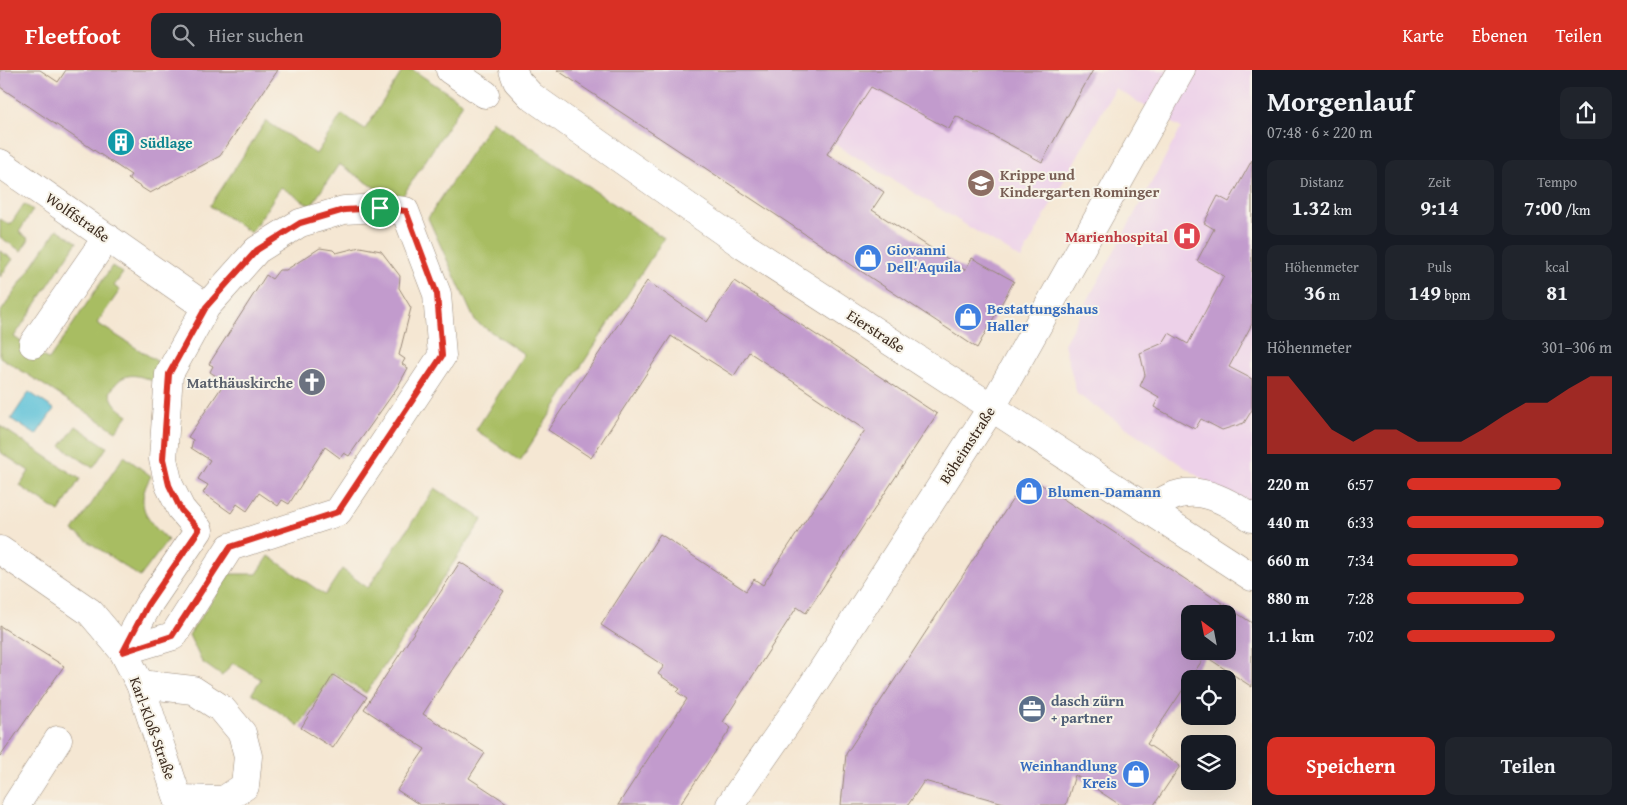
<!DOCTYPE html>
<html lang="de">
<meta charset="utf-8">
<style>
body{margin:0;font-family:"Gentium Book Plus",serif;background:#20242c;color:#f1f3f6;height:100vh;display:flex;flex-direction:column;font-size:19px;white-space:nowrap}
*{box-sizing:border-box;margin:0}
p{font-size:16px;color:#9ea1a6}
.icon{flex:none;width:28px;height:28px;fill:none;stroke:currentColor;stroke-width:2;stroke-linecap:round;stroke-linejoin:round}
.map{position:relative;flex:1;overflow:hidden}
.drawer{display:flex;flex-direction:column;background:#171b24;width:375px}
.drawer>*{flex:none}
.needle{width:32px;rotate:328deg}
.controls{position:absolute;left:1181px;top:535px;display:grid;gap:10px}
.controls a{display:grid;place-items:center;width:55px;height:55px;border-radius:10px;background:#171b24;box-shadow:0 5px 20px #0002;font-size:25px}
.pin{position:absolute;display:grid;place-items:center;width:42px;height:42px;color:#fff;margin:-21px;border:2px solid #fff;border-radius:50%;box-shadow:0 1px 5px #0007}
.round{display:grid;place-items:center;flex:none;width:52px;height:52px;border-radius:10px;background:#20242c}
.overview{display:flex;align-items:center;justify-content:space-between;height:85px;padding:0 15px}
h1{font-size:28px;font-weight:600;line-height:38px}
.metrics{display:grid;grid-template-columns:repeat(3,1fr);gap:8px;height:85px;padding:5px 15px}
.metrics div{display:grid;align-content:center;border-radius:10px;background:#20242c;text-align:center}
.metrics b{font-size:21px;font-weight:600}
.metrics small{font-size:14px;font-weight:400}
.metrics p{font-size:14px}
.chart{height:140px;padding:10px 15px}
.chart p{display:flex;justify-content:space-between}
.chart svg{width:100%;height:90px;margin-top:5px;fill:#d93025;opacity:.7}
.cta{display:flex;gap:10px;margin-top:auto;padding:10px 15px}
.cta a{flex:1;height:58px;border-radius:10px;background:#d93025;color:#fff;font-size:20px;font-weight:600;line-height:58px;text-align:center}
.cta a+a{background:#20242c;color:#f1f3f6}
ul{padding:0 15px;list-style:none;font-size:16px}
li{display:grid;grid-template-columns:80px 60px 1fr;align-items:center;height:38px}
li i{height:12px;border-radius:6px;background:#d93025}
header{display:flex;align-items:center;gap:30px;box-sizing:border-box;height:70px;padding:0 25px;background:#d93025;color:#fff}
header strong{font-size:24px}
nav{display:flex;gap:28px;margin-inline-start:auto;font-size:18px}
.search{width:350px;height:45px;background:#20242c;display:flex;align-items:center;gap:12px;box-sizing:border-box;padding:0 18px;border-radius:10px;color:#9ea1a6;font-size:19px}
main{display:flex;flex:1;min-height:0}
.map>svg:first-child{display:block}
</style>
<header>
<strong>Fleetfoot</strong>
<div class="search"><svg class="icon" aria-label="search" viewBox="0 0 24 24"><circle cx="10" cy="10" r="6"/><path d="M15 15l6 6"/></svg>Hier suchen</div>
<nav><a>Karte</a><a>Ebenen</a><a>Teilen</a></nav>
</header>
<main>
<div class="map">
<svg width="1252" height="735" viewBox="0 0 1252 735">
<rect width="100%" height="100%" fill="#f7f3e8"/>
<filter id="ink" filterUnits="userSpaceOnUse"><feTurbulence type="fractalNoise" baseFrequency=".02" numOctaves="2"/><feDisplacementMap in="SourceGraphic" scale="10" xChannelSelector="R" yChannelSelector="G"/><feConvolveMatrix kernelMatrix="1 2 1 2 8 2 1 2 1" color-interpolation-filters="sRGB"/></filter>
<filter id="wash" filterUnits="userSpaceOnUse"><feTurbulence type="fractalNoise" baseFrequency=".0096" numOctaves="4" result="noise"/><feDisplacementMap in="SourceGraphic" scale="20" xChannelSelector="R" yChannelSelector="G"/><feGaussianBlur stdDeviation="1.12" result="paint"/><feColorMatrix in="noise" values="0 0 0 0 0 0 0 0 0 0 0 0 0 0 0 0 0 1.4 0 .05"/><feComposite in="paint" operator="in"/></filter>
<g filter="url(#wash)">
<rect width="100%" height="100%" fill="#f5e7d3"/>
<path fill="#edd1e9" d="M801,0H1252V443L1077,324L1064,274L1181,58L1115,18L1021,189L777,38Z"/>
<path fill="#a8bd62" stroke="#727440" d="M403,0H413L463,33L398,133L339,94L311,136L281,117L251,163L210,136L266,51L316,84L342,44L365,59Z
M492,51L664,168L520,391L476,360L524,284L475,251L428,148Z
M24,134L33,140L19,162L29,169L21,181L0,167V149L10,155Z
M57,159L77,172L14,267L49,290L112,196L123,203L114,216L120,220L97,253L163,295L152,311C133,302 120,303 110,323C113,334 118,338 128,345L116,361L0,287V243Z
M0,181L13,189L0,207Z
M0,356L80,409L59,442L20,416L29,401L0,382Z
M76,356L107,377L93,398L61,376Z
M124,386L151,406C134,435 146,450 168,470L140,507L73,461Z
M435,418L483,449L366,623L334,603L299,656L252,623L261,609L233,593L222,606L202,592L189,565L229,504H257L269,486L325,525L342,499L368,518Z"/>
<path fill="#5bc1d8" stroke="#4b767b" d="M29,322L54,339L36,365L11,349Z"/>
<g id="blocks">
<path fill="#c29bcd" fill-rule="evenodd" d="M0,0H40L58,12L66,0H278L220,86L150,123L128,109L131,105L0,17Z
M557,0H1093L1042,92L956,46L949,59L871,17L827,84L884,122L872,140L965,200L972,188L1014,211L977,278Z
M1252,90V254L1229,297L1252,309V340L1244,353L1222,360L1201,349L1195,359L1154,337L1159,327L1140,316L1145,305L1140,283L1163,273L1169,263L1188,274L1224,206L1197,191L1214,159L1204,153L1218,126L1229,132Z
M360,177L381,181L400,206L399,218L411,238L399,285L405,289L402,294L408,298L397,318L349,386L344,383L340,388L325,377L289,434L282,430L278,436L259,423L247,441L237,434L231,443L203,423L208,415L198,409L210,390L191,378L193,370L188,367L225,312L210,302L213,296L209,294L266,205L272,209L279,200H286L320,178L333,180L336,183Z
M647,211L707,252L734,211L937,344L806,543L797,537L723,652L731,658L680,735H618L687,629L677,622L680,619L658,604L664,596L601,555L660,464L746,521L754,509L763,515L865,360L749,282L734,306L671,266L591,388L548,360Z
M1036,411L1252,553V617L1205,586L1147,674L1180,696L1154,735H1120L1075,705L1066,735H1011L924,711L908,735H841L846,684L1022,415ZM1190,544H1228V581H1190Z
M460,492L504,521L423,644L485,683L469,708L510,735H420L397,720L425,679L364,639Z
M0,556L64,596L0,687Z
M333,605L367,627L333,678L301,658Z"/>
</g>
</g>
<g filter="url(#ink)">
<use href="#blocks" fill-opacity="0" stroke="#988878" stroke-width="1"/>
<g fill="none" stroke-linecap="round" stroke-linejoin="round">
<g stroke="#988878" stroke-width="29">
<path id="minor" d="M450,0L485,24
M513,0L517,11L531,26L744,176L1252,507
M0,93L206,237
M380,138L405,141L437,224L442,286L338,442L230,477L173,566L123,581L148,535L199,460L181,439L169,415L163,389L169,304L206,237L257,180L300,153L344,140Z
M33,274L107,167
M1151,441C1184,408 1219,425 1252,448
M140,614L193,620L222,639L242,663L248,686L245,716L224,730L178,729
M16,735L58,670
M730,735L803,630L992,337L1181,0"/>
</g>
<g stroke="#988878" stroke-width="29">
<path id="major" d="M0,480L90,542L123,581L140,614L180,735"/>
</g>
<use href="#minor" stroke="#fff" stroke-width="28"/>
<use href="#major" stroke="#fff" stroke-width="28"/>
</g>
</g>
<g fill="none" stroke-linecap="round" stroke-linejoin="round" filter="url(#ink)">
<g stroke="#fff" stroke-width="10">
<path id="route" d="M380,138L406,141L437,224L442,286L338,442L230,477L172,566L123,582L148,534L199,460L181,440L169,415L163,389L169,304L206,237L257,180L300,153L344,140Z"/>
</g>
<use href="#route" stroke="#d93025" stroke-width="6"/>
</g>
<defs>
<g id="building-disc" transform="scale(1.4375)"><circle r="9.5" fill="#0f9aa8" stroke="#f7f3e8"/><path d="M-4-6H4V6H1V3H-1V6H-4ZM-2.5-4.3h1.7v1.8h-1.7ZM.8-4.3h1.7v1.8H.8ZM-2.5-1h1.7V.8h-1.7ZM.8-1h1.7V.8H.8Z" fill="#fff"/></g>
<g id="school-disc" transform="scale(1.4375)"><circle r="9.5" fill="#8d6e63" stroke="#f7f3e8"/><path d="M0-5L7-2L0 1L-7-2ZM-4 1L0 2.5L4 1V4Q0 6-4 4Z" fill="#fff"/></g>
<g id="hospital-disc" transform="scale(1.4375)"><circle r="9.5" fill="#e0444e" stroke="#f7f3e8"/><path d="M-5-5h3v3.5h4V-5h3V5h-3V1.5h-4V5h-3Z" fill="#fff"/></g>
<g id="shop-disc" transform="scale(1.4375)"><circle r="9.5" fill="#3f7fe0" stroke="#f7f3e8"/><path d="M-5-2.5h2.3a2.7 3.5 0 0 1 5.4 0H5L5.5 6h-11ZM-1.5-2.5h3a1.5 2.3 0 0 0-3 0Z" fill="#fff"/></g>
<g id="church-disc" transform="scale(1.4375)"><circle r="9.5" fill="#6b7280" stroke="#f7f3e8"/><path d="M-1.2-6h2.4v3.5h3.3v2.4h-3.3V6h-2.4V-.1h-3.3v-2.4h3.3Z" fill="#fff"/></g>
<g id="office-disc" transform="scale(1.4375)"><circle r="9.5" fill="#5c6f8a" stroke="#f7f3e8"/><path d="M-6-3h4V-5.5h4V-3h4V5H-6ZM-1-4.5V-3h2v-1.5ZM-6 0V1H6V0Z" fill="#fff"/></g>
</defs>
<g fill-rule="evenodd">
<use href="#building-disc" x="121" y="72"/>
<use href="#school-disc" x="981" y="113"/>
<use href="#hospital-disc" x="1187" y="166"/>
<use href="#shop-disc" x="868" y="188"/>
<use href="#shop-disc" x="968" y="247"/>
<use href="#church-disc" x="312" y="312"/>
<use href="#shop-disc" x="1029" y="421"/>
<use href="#office-disc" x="1032" y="639"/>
<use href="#shop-disc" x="1136" y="704"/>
</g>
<g text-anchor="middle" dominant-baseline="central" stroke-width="4" stroke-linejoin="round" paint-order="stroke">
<g font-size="15" font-weight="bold" fill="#0d838f" stroke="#f7f3e8" text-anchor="start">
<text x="140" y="72">Südlage</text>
</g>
<g font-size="15" font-weight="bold" fill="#785e54" stroke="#f7f3e8" text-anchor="start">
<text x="1000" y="104">Krippe und<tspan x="1000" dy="17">Kindergarten Rominger</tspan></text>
</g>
<g font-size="15" fill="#3b2a1e" stroke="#f7f3e8">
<text transform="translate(78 147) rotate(35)">Wolffstraße</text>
<text transform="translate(876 261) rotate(33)">Eierstraße</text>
<text transform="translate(967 375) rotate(-57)">Böheimstraße</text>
<text transform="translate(153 658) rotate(70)">Karl-Kloß-Straße</text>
</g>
<g font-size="15" font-weight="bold" fill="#be3a42" stroke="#f7f3e8" text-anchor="end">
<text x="1168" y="166">Marienhospital</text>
</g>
<g font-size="15" font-weight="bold" fill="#366cbe" stroke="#f7f3e8" text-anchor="start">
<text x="887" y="179">Giovanni<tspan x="887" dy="17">Dell'Aquila</tspan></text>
<text x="987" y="238">Bestattungshaus<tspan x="987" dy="17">Haller</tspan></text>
<text x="1048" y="421">Blumen-Damann</text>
<text x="1117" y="695" text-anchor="end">Weinhandlung<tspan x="1117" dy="17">Kreis</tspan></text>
</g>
<g font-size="15" font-weight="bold" fill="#5b616d" stroke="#f7f3e8" text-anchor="end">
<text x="293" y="312">Matthäuskirche</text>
</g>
<g font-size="15" font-weight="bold" fill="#4e5e75" stroke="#f7f3e8" text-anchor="start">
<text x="1051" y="630">dasch zürn<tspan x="1051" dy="17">+ partner</tspan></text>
</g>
</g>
</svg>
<div class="controls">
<a><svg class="needle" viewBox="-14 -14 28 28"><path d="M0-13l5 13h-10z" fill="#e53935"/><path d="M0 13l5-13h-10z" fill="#9ea1a6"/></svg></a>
<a><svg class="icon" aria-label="locate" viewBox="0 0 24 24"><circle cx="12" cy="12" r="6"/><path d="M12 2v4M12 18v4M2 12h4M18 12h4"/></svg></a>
<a><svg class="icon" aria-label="layers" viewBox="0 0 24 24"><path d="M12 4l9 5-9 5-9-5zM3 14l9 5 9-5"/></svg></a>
</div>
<div class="pin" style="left:380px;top:138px;background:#1e9e55"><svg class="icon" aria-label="arrive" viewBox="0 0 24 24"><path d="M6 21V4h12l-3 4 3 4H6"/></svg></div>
</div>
<section class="drawer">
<div class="overview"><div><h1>Morgenlauf</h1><p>07:48 · 6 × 220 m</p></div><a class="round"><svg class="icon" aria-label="share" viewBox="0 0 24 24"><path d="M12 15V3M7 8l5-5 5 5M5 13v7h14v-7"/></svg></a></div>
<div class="metrics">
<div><p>Distanz</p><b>1.32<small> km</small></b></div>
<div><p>Zeit</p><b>9:14</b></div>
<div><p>Tempo</p><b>7:00<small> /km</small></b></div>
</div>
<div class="metrics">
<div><p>Höhenmeter</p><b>36<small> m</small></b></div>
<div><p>Puls</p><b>149<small> bpm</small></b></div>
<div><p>kcal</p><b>81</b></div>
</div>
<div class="chart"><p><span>Höhenmeter</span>301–306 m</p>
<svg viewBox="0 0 160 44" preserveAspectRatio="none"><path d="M0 44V6L10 6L20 19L30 32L40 38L50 32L60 32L70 38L80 38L90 38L100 32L110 25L120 19L130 19L140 12L150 6L160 6V44z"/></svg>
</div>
<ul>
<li><b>220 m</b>6:57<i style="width:75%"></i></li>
<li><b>440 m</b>6:33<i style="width:96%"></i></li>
<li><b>660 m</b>7:34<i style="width:54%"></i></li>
<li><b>880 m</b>7:28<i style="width:57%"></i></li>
<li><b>1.1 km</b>7:02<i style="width:72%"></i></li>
</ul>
<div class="cta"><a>Speichern</a><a>Teilen</a></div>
</section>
</main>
